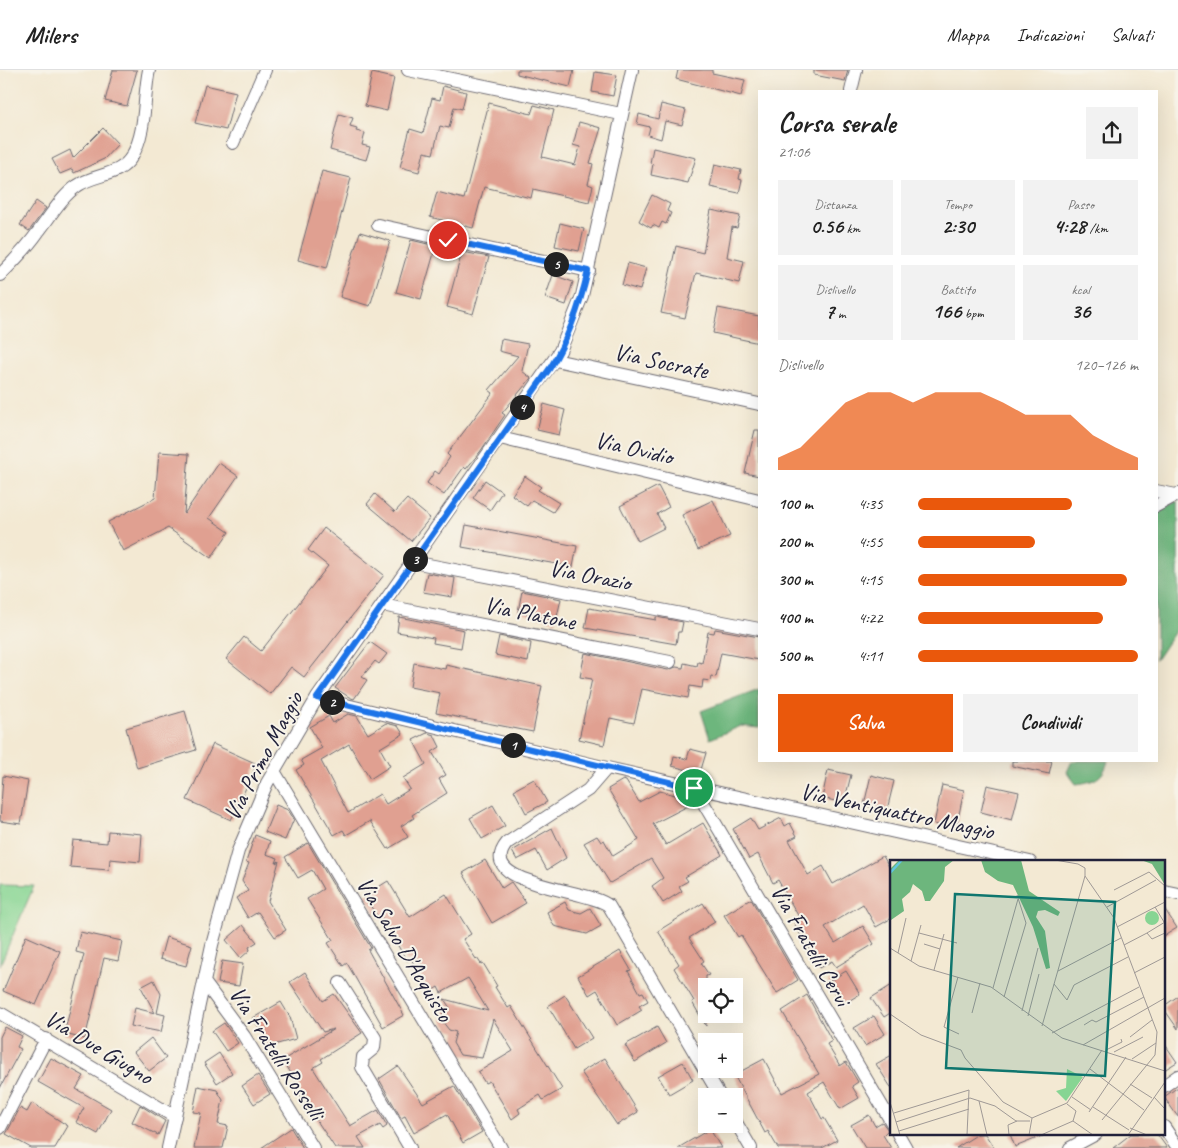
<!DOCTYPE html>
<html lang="it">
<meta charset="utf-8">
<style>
body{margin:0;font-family:Caveat,sans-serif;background:#f2f2f2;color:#222;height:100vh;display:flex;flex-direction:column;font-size:19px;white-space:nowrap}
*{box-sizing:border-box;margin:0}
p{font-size:16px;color:#767676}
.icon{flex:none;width:28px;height:28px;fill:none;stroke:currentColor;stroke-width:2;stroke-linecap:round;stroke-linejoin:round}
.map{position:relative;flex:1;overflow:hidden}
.panel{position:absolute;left:758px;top:20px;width:400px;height:672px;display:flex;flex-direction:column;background:#fff;border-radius:0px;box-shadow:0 5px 20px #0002}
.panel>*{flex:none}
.tools{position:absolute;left:698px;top:908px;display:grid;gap:10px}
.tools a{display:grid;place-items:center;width:45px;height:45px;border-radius:0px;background:#fff;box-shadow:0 5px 20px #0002;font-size:25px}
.pin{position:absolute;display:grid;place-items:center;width:42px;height:42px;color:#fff;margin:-21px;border:2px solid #fff;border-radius:50%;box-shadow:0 1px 5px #0007}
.km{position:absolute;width:25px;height:25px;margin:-12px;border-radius:50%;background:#222;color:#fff;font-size:14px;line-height:25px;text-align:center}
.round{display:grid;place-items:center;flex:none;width:52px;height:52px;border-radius:0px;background:#f2f2f2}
.summary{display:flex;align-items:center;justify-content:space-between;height:85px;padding:0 20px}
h1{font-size:28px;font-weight:700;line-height:38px}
.figures{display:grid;grid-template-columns:repeat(3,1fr);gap:8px;height:85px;padding:5px 20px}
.figures div{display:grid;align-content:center;border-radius:0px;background:#f2f2f2;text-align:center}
.figures b{font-size:21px;font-weight:700}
.figures small{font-size:14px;font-weight:400}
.figures p{font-size:14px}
.chart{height:140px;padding:10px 20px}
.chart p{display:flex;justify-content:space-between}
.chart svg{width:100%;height:90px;margin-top:5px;fill:#ea580c;opacity:.7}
.button{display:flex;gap:10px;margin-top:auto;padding:10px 20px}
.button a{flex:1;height:58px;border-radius:0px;background:#ea580c;color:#fff;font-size:20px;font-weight:700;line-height:58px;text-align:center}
.button a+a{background:#f2f2f2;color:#222}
ul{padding:0 20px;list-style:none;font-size:16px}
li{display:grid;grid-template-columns:80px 60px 1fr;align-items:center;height:38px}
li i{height:12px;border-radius:6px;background:#ea580c}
header{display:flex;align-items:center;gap:30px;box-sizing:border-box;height:70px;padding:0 25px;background:#fff;border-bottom:1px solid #e0e0e0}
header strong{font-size:24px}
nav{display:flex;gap:28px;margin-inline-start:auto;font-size:18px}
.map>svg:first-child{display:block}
</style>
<header>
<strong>Milers</strong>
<nav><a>Mappa</a><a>Indicazioni</a><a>Salvati</a></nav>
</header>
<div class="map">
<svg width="1178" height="1078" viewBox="0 0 1178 1078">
<rect width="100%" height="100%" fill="#f7f3e8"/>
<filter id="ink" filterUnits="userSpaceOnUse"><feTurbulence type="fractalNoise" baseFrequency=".02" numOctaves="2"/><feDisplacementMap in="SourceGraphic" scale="10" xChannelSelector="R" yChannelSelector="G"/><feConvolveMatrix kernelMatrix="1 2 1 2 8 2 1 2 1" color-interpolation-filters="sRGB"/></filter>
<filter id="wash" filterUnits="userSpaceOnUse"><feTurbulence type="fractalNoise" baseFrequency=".0096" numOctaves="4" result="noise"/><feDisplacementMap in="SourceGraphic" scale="20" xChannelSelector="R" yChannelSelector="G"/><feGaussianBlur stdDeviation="1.12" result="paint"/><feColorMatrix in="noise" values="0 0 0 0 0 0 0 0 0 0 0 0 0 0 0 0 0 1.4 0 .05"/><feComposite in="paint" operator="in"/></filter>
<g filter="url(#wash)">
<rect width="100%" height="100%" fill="#f3e9d3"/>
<path fill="#87d593" stroke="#547c67" d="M0,815L34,816L0,895Z"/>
<path fill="#6db67d" stroke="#486c5c" d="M1178,431V557L1156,590V442Z
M759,619V658L741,656L710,669L701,641Z
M1072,691H1108C1103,709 1093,712 1076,714L1067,702Z"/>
<g id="blocks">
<path fill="#e0a091" d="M113,0H137L127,36L105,31Z
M517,0H574L570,17L517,4Z
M678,0H712V3L745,10L741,26L676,9Z
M814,0H848L845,11L814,5Z
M595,2L617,5L613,26L592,22Z
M372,3L394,8L387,41L365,36Z
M205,15L236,22L226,60L195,53Z
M443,16L466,22L462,39L454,37L449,58L440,56L433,84L424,82L419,102L400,97L410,59L423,63L432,28L440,30Z
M489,33L531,44L534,35L554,40L542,87L575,95L580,77L573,75L579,52L601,58L590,93L593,94L588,114L593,116L589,132L533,119L531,128L484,117L473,158L430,147L437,122L464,129Z
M661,34L686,40L682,55L665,51L661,69L648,65L650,57L637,54L639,44L658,49Z
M339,44L353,48L350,56L357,58L356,61L365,63L362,75L370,77L366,90L330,80Z
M103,58L118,74L104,89L74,103L72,99L60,104L52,89L70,80L73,88Z
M653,78L696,88L688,113L651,105L653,94L650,93Z
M715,94L741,100L739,109L742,110L739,123L710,117Z
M322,101L351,108L327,198L298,190Z
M652,125L670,134L667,141L671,143L666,154L662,152L659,158L653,155L651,158L639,151Z
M36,131L46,138L29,161L20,155Z
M711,140L740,146L737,158L732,157L727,187L744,191L739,213L696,203L685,248L661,243L676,176L703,183Z
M560,153L584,159L579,181L555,176Z
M360,162L390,171L370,236L340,227Z
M411,170L436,176L421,229L396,222Z
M462,182L489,187L473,244L447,237Z
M628,193L646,198L640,220L622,215Z
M553,205L573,212L566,235L545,228Z
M718,238L759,246V273L713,263Z
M501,269L528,274L522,301L531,308L502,343L505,345L480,382L466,399L464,397L444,425L427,413L435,401L439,404L450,387L447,384L493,323L489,320L518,286L499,281Z
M544,334L565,340L559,365L537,360Z
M755,360H759V406L745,403Z
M159,382L189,384L184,444L219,393L238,406L209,448L229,462L211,488L168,458L123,481L108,452L155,428Z
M525,406L541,417L538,420L559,433L553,442L532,430L527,436L512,425Z
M485,410L502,422L490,440L473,428Z
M658,416L669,437L657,444L664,458L638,471L620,436Z
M375,424L395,442L407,429L430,448L411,471L367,434Z
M713,430L730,466L698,480L682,445Z
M466,455L577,476L573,497L462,477Z
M324,458L384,505L304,607L291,597L270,624L226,589L244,567L261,581L328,496L308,480Z
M427,503L455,508L452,527L423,522Z
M522,521L561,529L556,551L518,542Z
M589,538L656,550V547L683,552L681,562H678L676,574L585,558Z
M399,547L464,560L461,578L433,573L434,568L397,562Z
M715,559L759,567V590L721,583L716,607L711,606L710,611L703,610L702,618L690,616L688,628L642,619L634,653L610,648L604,675L579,669L592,609L580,607L585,583L668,600L676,597L683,598L684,593L697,596L698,592L702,593L708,562L714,563Z
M499,566L531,573L528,592L495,585Z
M370,572L387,584L379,594L375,591L362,607L367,610L354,629L349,627L335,618Z
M414,593L445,599L446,595L542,616L533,662L436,643L440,623L410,617Z
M185,641L196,680L137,698L126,658Z
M348,644L357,646L368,664L386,653L398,656L403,664L380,678L390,696L370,709L349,674L321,691L348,743L380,724L386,734L410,719L403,708L426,694L413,670L427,663L434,665L440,677L432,682L446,705L439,709L447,723L412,745L414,748L401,756L408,767L388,779L370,751L346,765L343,760L334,765L296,700L304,695L301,690L322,678L310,657L329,646L333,653Z
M213,674L257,694L231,750L187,730Z
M690,679L706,683L700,703L672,696L674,686L687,689Z
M1012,691H1052L1049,704L1012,696Z
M828,700L851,705L844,733L822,728Z
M871,705L894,711L887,740L864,735Z
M3,706L28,711L21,754L0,751Z
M534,709L547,732L526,743L514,720Z
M623,710L626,711L639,732L660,721L683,727L688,736L653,754L666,775L703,753L722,785L685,807L688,811L679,816L682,821L663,833L652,816L663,808L651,789L610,813L584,773L597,766L601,772L604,770L613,786L639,770L608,719Z
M942,715L964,720L956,759L934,754Z
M987,715L1019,722L1012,750L981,742Z
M276,735L288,740L294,749L285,770L265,762Z
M493,735L505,756L482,769L470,748Z
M751,748L758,760L781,748L785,756L790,753L797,766L789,770L808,805L823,796L833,814L883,786L892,802V848L876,857L863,834L825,857L835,873L863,856L874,874L836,897L832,891L819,898L794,853L800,849L778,810L773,813L758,784L749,789L733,759Z
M552,758L566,788L547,800L536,780L517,790L512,781Z
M108,761L142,764L140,792L110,789L109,800L70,797L73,770L107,773Z
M255,765L270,771L266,784L278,788L276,793L279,791L268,831L286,860L275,867L258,842L248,848L236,828L248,821L242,811L249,793L246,792Z
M308,773L371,878L368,880L404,945L383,957L347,893L343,896L328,873L333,870L307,829L323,819L312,800L298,808L285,787Z
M485,790L502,818L511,812L526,833L492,853L463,803Z
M388,811L410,847L446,824L471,864L463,869L476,889L477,888L481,894L483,893L497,916L495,917L508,938L511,936L562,1019L543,1030L540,1025L518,1039L520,1043L512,1049L489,1011L485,1013L478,1002L513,981L493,949L482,988L460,985L453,973L456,962L449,960L442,951L443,942L450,938L444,929L488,941L468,908L441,923L438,917L430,922L411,889L407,891L381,847L379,849L364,826Z
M751,829L798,910L777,923L741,865L738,867L724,845Z
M565,832L569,840L581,843L590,838L601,856L587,864L554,856L547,842Z
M703,833L715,852L689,868L704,891L701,893L709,905L706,906V956L692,932L694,931L674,898L679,894L658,861Z
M1164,838L1177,858L1164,866Z
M243,855L257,872L249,877L250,880L241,888L226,870Z
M80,862L122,871L118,891L104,888L85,969L64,964L84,884L76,882Z
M26,866L60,881L36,935L3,921Z
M166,867L192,875L186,896L160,889Z
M620,881L631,900L628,901L640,923L643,922L648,931L639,936L642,940L617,955L597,920L589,925L578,906Z
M222,891L243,894L239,916L218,913Z
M846,901L860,924L842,935L828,912Z
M305,902L323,931L334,924L362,963L321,989L323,992L313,998L350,1056L378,1040L387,1056L383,1059L380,1055L358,1067L365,1078H335L298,1022L301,1020L283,990L334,959L323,962L290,912Z
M154,910L161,924L157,943L165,945L161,962L131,956L135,938L155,943L141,917Z
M892,915V942L884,947L871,928Z
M565,925L592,968L574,979L548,936Z
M807,925L832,971L827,974L840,996L846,992L858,1012L852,1016L859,1028L840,1039L824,1012L808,1022L822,1049L824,1048L837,1070L822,1078H778L768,1061L765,1063L734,1005L764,989L782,1023L819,1004L782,941Z
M1178,926V959L1164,939V936Z
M281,932L290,947L296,969L266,977L263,964L253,948Z
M874,946L885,964L865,976L854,958Z
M224,953L238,973L226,981L212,961Z
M5,957L22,966L17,977L21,979L0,1018V967Z
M657,957L666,973L635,992L625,975Z
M151,968L166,988L149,1001L134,982Z
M1164,973L1177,992L1164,1000Z
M219,983L232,1003L217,1013L204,993Z
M892,985V1019L876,994Z
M51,988L84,1006L76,1019L111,1039L98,1064L76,1052L84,1038L38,1012Z
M605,988L638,1042L617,1055L581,1002Z
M683,992L693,1010L669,1024L658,1006Z
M398,996L423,1033L454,1016L482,1062L463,1073L447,1044L414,1063L405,1046L401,1048L379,1009Z
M258,1005L270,1024L254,1034L242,1016Z
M198,1016L217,1020L223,1030L218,1054L228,1056L223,1078H194L201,1043L193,1042Z
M1178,1017V1047L1164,1027Z
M32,1033L68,1056L55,1078H31L6,1064L20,1038L27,1042Z
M140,1035L165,1051L158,1065L132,1052Z
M869,1045L875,1056L882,1052L888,1060L883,1065L891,1078H865L851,1055Z
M291,1058L303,1078H261Z
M710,1059L721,1078H678Z
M978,1064H985L994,1078H956Z
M1010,1064H1045V1065L1015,1077Z
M1131,1064H1157L1167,1078H1113Z"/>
</g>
</g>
<g filter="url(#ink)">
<use href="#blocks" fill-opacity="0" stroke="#6b6870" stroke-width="1"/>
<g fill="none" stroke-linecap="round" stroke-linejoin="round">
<g stroke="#6b6870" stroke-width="14">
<path id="minor" d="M408,0L621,44
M851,21L856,0
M233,73L265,0
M378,155L589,201
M0,205C14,191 27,178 38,162C50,147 61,127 77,116C95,103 120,107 132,86C147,61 143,27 149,0
M555,290L759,334
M500,368L759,430
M1156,421L1176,425
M1156,436L1178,424
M413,492L759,559
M382,535L670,592
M317,628L607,698L1030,792
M607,698L588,720L507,773C472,816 592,819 609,836L720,1026
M274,701L501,1078
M694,717L892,1053
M1164,821L1178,824
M204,912L244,966L313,1078
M340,913L375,968L374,978L363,987L362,997L410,1078
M0,943L175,1047
M1164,1016L1178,1006
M734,1049L751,1078
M1164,1057L1178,1078
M0,1058L46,969
M898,1064L906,1078
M168,1078L212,875L238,781L267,713L317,628L560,281L582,226L632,0
M1070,1078L1096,1064"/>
</g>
<use href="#minor" stroke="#fff" stroke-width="12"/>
</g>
</g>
<g fill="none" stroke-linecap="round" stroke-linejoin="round" filter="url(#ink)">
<g stroke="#fff" stroke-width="10">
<path id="route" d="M448,170L588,201C580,235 569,268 550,298L317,628L694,718"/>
</g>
<use href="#route" stroke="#1a73e8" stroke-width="6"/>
</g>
<g text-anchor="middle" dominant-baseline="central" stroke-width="4" stroke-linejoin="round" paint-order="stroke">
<g font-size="24" fill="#22223b" stroke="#f7f3e8">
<text transform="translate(661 291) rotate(12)">Via Socrate</text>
<text transform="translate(634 378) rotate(13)">Via Ovidio</text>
<text transform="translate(590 505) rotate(11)">Via Orazio</text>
<text transform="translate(530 543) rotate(11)">Via Platone</text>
<text transform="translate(263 686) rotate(-62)">Via Primo Maggio</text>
<text transform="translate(897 741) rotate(12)">Via Ventiquattro Maggio</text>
<text transform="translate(811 875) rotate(60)">Via Fratelli Cervi</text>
<text transform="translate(405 879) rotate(59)">Via Salvo D'Acquisto</text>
<text transform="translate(99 977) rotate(31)">Via Due Giugno</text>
<text transform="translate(277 983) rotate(57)">Via Fratelli Rosselli</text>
</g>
</g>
<g transform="translate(890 790)">
<rect width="275" height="275" fill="#f3e9d3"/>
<path d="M255 58a7 7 0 1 1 14 0a7 7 0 1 1-14 0ZM177,209L193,217L176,241L166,231L176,228Z" fill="#87d593"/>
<path d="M9,0H64L55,7L54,21L40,41H35L32,31L23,24L20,32L12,39L14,51L1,60L0,9ZM91,0H131L139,31L170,52L168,56L155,50L148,51L146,57L155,71L160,108L156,109L143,67L123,25L108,21L95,12ZM251,0H275V25L262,4Z" fill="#6db67d"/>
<path fill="none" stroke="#61c7de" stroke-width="2.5" d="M0,13L12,0"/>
<path fill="none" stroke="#9f9996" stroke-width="1" d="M165,0L188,4L195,8V16L224,58L267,172L265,195L212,260M224,30L259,12L275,26M217,47L266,20M265,47L274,62M227,67L275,42M29,73L67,83M257,73L275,62M34,84L50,89M234,85L257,73L262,79L275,73M0,88L29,106L101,127L172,178L275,211M8,93L16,58M21,101L31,65M44,110L54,74M168,111L231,78M244,113L275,97M68,117L54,167L69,174M164,124L177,140L184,125L238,97M103,128L128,39M114,137L136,63L127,35M132,151L148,88M82,153L90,123M0,154L31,175L71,190L75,198L113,242L142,258M138,156L149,114M194,165L202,160L206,162L254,137M152,166L195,16M162,173L249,127M240,177L262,160M193,185L275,138M216,190L232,182L231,179M224,192L253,177M242,199L266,183M200,209L254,250M240,224L262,238M182,237L201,250M264,237L275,249M80,238L105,246L126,261H140M89,241L97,275M0,242L10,275M203,247L239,270M199,252L236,197M4,253L79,230L77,275M183,261L203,275M6,262L80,238M240,268L257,275M9,271L79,249M119,275L118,265L127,261M139,275L142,258L177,243L212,190M151,275L183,261L186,251L177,244M238,275L275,222"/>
<path fill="#0f766e" fill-opacity="0.15" stroke="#0f766e" stroke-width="2.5" d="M65,34L225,42L215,216L56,208Z"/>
<rect width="275" height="275" fill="none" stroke="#22223b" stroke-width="2.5"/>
</g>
</svg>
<div class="tools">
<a><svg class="icon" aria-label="locate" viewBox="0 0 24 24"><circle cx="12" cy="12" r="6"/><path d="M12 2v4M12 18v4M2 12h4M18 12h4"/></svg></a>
<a>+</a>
<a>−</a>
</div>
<div class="pin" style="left:694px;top:718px;background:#1e9e55"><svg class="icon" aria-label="arrive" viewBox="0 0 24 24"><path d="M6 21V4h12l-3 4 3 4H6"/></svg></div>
<div class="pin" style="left:448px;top:170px;background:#d93025"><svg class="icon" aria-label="check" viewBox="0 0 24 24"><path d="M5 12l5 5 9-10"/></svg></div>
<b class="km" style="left:513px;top:675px">1</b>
<b class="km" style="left:332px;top:632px">2</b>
<b class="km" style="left:415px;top:489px">3</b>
<b class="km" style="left:522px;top:337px">4</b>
<b class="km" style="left:556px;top:194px">5</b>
<section class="panel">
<div class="summary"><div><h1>Corsa serale</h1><p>21:06</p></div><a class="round"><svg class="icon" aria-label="share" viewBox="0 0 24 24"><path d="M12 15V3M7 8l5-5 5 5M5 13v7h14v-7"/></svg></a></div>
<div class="figures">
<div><p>Distanza</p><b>0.56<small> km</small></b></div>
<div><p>Tempo</p><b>2:30</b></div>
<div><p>Passo</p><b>4:28<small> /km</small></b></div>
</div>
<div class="figures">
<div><p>Dislivello</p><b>7<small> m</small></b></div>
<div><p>Battito</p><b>166<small> bpm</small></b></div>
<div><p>kcal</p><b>36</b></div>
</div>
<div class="chart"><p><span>Dislivello</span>120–126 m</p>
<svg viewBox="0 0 160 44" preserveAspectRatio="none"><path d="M0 44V38L10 33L20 22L30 11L40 6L50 6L60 11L70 6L80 6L90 6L100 11L110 17L120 17L130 17L140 27L150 33L160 38V44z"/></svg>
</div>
<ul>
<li><b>100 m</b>4:35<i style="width:70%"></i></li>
<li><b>200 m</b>4:55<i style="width:53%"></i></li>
<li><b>300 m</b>4:15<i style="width:95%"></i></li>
<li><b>400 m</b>4:22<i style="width:84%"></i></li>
<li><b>500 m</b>4:11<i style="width:100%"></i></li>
</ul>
<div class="button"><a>Salva</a><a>Condividi</a></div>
</section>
</div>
